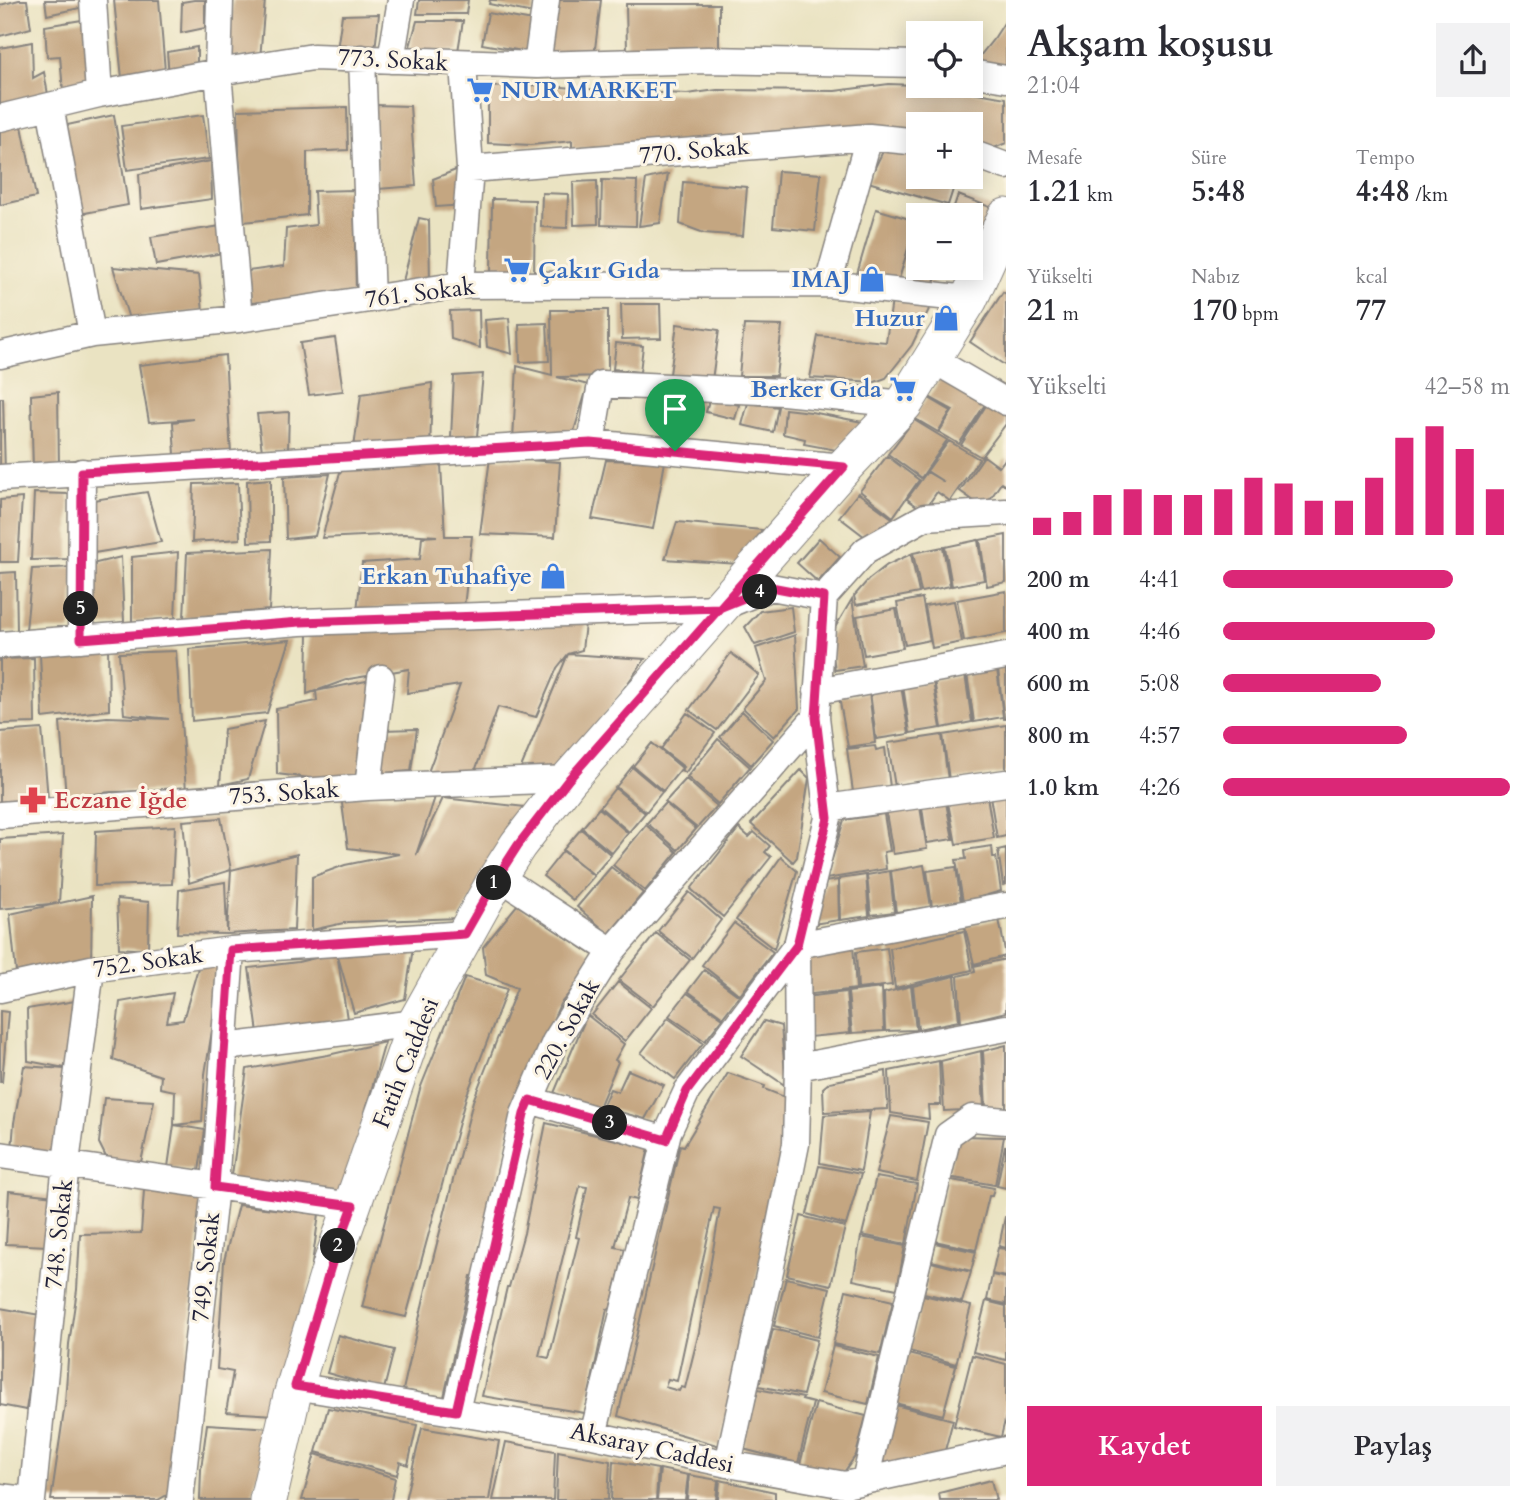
<!DOCTYPE html>
<html lang="tr">
<meta charset="utf-8">
<style>
body{margin:0;font-family:Cardo,serif;background:#f2f2f3;color:#2b2b33;height:100vh;display:flex;flex-direction:column;font-size:26px;white-space:nowrap}
*{box-sizing:border-box;margin:0}
p{font-size:23px;color:#7c7c81}
.icon{flex:none;width:38px;height:38px;fill:none;stroke:currentColor;stroke-width:2;stroke-linecap:round;stroke-linejoin:round}
.map{position:relative;flex:1;overflow:hidden}
.sheet{display:flex;flex-direction:column;background:#fff;width:525px}
.sheet>*{flex:none}
.fabs{position:absolute;left:906px;top:21px;display:grid;gap:14px}
.fabs a{display:grid;place-items:center;width:77px;height:77px;border-radius:0px;background:#fff;box-shadow:0 4px 18px #0003;font-size:35px}
.pin{position:absolute;display:grid;place-items:center;width:60px;height:60px;color:#fff;margin:-72px -30px;border-radius:50% 50% 50% 0;rotate:-45deg;box-shadow:0 0 7px #0007}
.pin .icon{rotate:45deg}
.km{position:absolute;width:35px;height:35px;margin:-18px;border-radius:50%;background:#222;color:#fff;font-size:19px;line-height:35px;text-align:center}
.round{display:grid;place-items:center;flex:none;width:74px;height:74px;border-radius:0px;background:#f2f2f3}
.headline{display:flex;align-items:center;justify-content:space-between;height:119px;padding:0 21px}
h1{font-size:38px;font-weight:600;line-height:52px}
.figures{display:grid;grid-template-columns:repeat(3,1fr);gap:10px;height:119px;padding:7px 21px}
.figures div{display:grid;align-content:center}
.figures b{font-size:30px;font-weight:600}
.figures small{font-size:19px;font-weight:400}
.figures p{font-size:19px}
.chart{height:196px;padding:14px 21px}
.chart p{display:flex;justify-content:space-between}
.chart svg{width:100%;height:126px;margin-top:7px;stroke:#db2777;stroke-width:6}
.button{display:flex;gap:14px;margin-top:auto;padding:14px 21px}
.button a{flex:1;height:80px;border-radius:0px;background:#db2777;color:#fff;font-size:28px;font-weight:600;line-height:80px;text-align:center}
.button a+a{background:#f2f2f3;color:#2b2b33}
ul{padding:0 21px;list-style:none;font-size:23px}
li{display:grid;grid-template-columns:112px 84px 1fr;align-items:center;height:52px}
li i{height:18px;border-radius:9px;background:#db2777}
main{display:flex;flex:1;min-height:0}
.map>svg:first-child{display:block}
</style>
<main>
<div class="map">
<svg width="1006" height="1500" viewBox="0 0 1006 1500">
<rect width="100%" height="100%" fill="#fcf5e5"/>
<filter id="ink" filterUnits="userSpaceOnUse"><feTurbulence type="fractalNoise" baseFrequency=".0143" numOctaves="2"/><feDisplacementMap in="SourceGraphic" scale="14" xChannelSelector="R" yChannelSelector="G"/><feConvolveMatrix kernelMatrix="1 2 1 2 8 2 1 2 1" color-interpolation-filters="sRGB"/></filter>
<filter id="wash" filterUnits="userSpaceOnUse"><feTurbulence type="fractalNoise" baseFrequency=".00686" numOctaves="4" result="noise"/><feDisplacementMap in="SourceGraphic" scale="28" xChannelSelector="R" yChannelSelector="G"/><feGaussianBlur stdDeviation="1.57" result="paint"/><feColorMatrix in="noise" values="0 0 0 0 0 0 0 0 0 0 0 0 0 0 0 0 0 1.4 0 .05"/><feComposite in="paint" operator="in"/></filter>
<g filter="url(#wash)">
<rect width="100%" height="100%" fill="#eae3c2"/>
<g id="blocks">
<path fill="#c4a681" fill-rule="evenodd" d="M19,0H27L31,28L0,36V5Z
M45,0H88L89,6L47,15Z
M114,0H159L165,71L122,78Z
M194,0H205V28L181,33L182,2Z
M233,0H265L260,59L228,56Z
M419,0H468L466,14H417Z
M490,0H535L533,13L489,4Z
M553,0H601L594,57L547,53Z
M626,4H719V50L627,51Z
M488,13L533,21L528,52L482,44Z
M379,14L375,50H337L342,15Z
M88,19L94,95L64,102L60,56L47,57L45,26Z
M1006,20V66L976,61L995,37Z
M417,21H463L458,51L409,50Z
M32,42L33,78L44,72L50,106L0,118V48Z
M197,47V72L169,76L167,52Z
M889,84L938,86L1006,98V143L992,149L971,142V124H919V129L572,149V141L531,145L488,143V87L537,85L612,91L687,94L717,90L835,91Z
M374,105L410,106L416,186L378,189Z
M347,107L348,150L307,152V215L244,222L239,155L238,110Z
M114,115L128,205L74,215L58,127Z
M203,115L209,159L127,170L121,126Z
M21,121L36,197L0,205V126Z
M885,147L919,150V177H957L948,205L868,182Z
M211,161L212,199L141,209L139,174Z
M461,168L465,205L436,207L433,179Z
M778,171L821,174L815,231L773,227Z
M668,174L660,223L639,226L646,179Z
M602,180L637,181L636,226L601,225Z
M597,181L598,224L574,225L573,182Z
M683,182L747,187L743,236L704,233L680,224Z
M354,190L356,294L251,303L248,271L284,266L286,229L316,225L314,191Z
M542,193L568,194L567,228L541,227Z
M958,195L998,210L985,246L971,240V215H951Z
M492,199L535,200L534,276L491,275Z
M876,209L916,221L897,286L857,274Z
M419,218L429,220L430,284L402,285Z
M221,226L223,253L156,265L151,237Z
M919,241V268H938L932,290L906,283Z
M113,267L199,275L203,311L129,319Z
M1003,292L1006,294V366L970,342Z
M892,300L931,305L912,345L886,378L875,382L810,378L818,336L886,342Z
M621,304H660L661,338L622,339Z
M479,310L480,348L451,339L450,311Z
M551,310H608V376L557,377L588,385L573,434L513,440L517,366L552,375Z
M509,318L512,354L487,347L485,320Z
M547,323L549,361L520,362L519,324Z
M677,324L719,330L712,380L670,374Z
M744,325L782,326L776,376H739Z
M335,338L343,391L309,395L300,343Z
M616,343L643,346L640,372L613,369Z
M225,355L231,455L175,454L173,422L194,419L149,422L139,365Z
M483,374L477,436L451,438L454,376Z
M942,376L986,403L959,444L939,432L953,410L929,397Z
M432,383L430,452L354,448L361,394Z
M58,392L59,468L33,470L31,395Z
M654,393L703,396L700,410L655,400Z
M927,397L951,411L938,432L914,418Z
M0,398H3L5,473H0Z
M710,398L739,405L735,419L706,412Z
M748,403L778,407L773,432L742,425Z
M987,404L1006,415V424L981,457L961,445Z
M785,409L811,412L862,422L836,450L804,444L805,439L783,434Z
M289,412L288,449L262,451L257,414Z
M914,420L947,440L921,478L888,454Z
M949,441L979,459L950,501L937,492L924,511L907,499L927,472L944,482L927,471Z
M887,456L919,480L893,517L860,491Z
M984,456L999,467L1006,458V486L1001,483L984,508L960,491Z
M490,458L560,462L555,537L480,534Z
M606,460L665,462L653,529L592,519Z
M342,465H441L445,536H472L464,607L417,605L357,611L362,563L420,559L422,537L437,536L404,534L322,538Z
M330,474L315,536L286,539L284,477Z
M271,479V541L248,542L247,481Z
M238,483L240,539L192,542L194,484Z
M147,492L161,542L94,553L93,500Z
M34,493L69,494V559L31,560Z
M858,493L892,518L873,543L839,517Z
M22,498L18,562H0V500Z
M677,522L762,530L739,564L665,559Z
M1006,535V582L987,586L980,540Z
M819,538L840,557L818,582L797,563Z
M978,540L984,580L952,586L945,547Z
M943,547L950,586L921,592L913,553Z
M272,549L269,610L184,618L187,553Z
M178,552L175,618L132,622V557Z
M911,554L919,593L856,605L854,596L868,580L887,565Z
M121,557L124,622L93,627L92,564Z
M74,567L71,630H26L32,569Z
M16,572L17,631L0,632V573Z
M1006,591V633L964,641L957,600Z
M922,598L930,640L905,645L897,603Z
M852,599L863,666L835,670L830,636Z
M954,601L962,642L932,648L925,606Z
M791,607L794,632L755,645L745,627L760,611Z
M896,609L903,648L864,655L857,616Z
M586,615L582,650L568,654L645,659L561,777L520,770L568,654L557,668L536,717L498,707L474,774L427,775L460,685L407,693L409,669L349,679L307,694L308,632Z
M795,635L799,709L774,737L743,708L766,681L756,648Z
M290,640L267,713L192,721L189,649Z
M108,646L109,710L43,718L40,654Z
M176,651L186,791L111,792L66,797L60,722L107,717L169,719L124,714L119,653Z
M731,653L759,675L717,730L689,710Z
M34,658L35,723L0,724V659Z
M1006,668V719H1004L998,669Z
M997,669L1003,717L974,722L967,674Z
M965,674L972,722L942,728L934,680Z
M381,678L370,774L319,779L277,774L276,709L317,701L316,691Z
M933,681L941,728L910,733L903,686Z
M901,686L909,734L876,739L870,692Z
M869,692L875,743L848,747L839,697Z
M742,711L773,740L751,765L720,737Z
M687,713L715,733L685,773L681,770L684,767L661,749Z
M265,721L248,779L220,785L224,729Z
M1006,725V773L949,780L943,735Z
M42,729L48,799L0,802V732Z
M417,729L411,771L370,774L382,730Z
M942,735L948,780L895,787L888,743Z
M718,739L750,767L718,804L687,777Z
M652,743L682,768L663,791L633,766Z
M875,746L876,750L885,748L890,787L853,792L847,749Z
M632,767L662,792L646,812L616,787Z
M801,770L809,778L797,857L793,862L751,824Z
M686,779L717,806L697,828L665,802Z
M615,788L645,813L629,832L600,807Z
M1006,793V836L997,838L990,796Z
M341,796L435,797L416,855L443,798L526,807L460,918L348,922L312,930V877L345,865L399,854L348,848Z
M987,796L994,838L956,844L948,803Z
M665,803L696,829L678,850L647,823Z
M946,803L953,839L927,843L922,807Z
M920,807L927,849L893,854L886,813Z
M599,808L628,833L612,853L582,828Z
M884,814L890,851L884,852L886,869L826,879L844,820Z
M221,818L231,870L297,854L294,930L227,934L177,933L179,890L225,882L227,932L231,870L189,883L183,821Z
M646,825L677,852L645,891L613,865Z
M175,826L172,884L95,886L96,831Z
M739,828L749,837L754,832L770,846L765,852L771,857L723,917L691,889Z
M581,829L611,855L594,875L563,850Z
M63,835L59,903L0,909V839Z
M992,846L993,857H996L1001,891L963,902L956,860L966,859L965,850Z
M1006,848V884L1003,885L998,850Z
M563,851L594,876L573,900L543,876Z
M781,857L797,871L774,949L736,920Z
M924,865L931,907L896,912L891,871Z
M611,867L643,893L609,934L577,907Z
M956,867L961,903L932,907L927,871Z
M890,871L894,912L871,915L867,875Z
M866,875L869,916L840,920L839,879Z
M838,880L839,920L813,924L825,882Z
M689,892L721,920L692,958L658,931Z
M92,896L91,969L16,972L10,914Z
M117,899L149,902L148,950L119,948Z
M517,905L599,959L560,1004L514,1110L474,1276H471L444,1397L403,1390L431,1267L473,1101L517,988L486,975L483,947Z
M999,919L1006,956L974,964L965,927Z
M734,923L773,952L740,995L702,965Z
M964,931L972,970L895,988L890,948Z
M656,933L690,960L653,1006L619,980Z
M853,945L856,989L804,995V951Z
M413,948L405,999L354,1013L337,953Z
M887,948L892,985L858,989L856,952Z
M231,950L214,1018L205,1074L202,1122L174,1125L175,1091L160,1088L161,1076L113,1060L120,1002L173,993L167,1022L183,1020L202,954Z
M337,953L347,1019L258,1033L249,968L298,962Z
M1006,959V1012L961,1023L958,976L975,972L974,966Z
M704,970L739,996L723,1017L688,991Z
M955,976L959,1021L918,1029L913,986Z
M465,977L507,989L466,1097L406,1317L362,1307L420,1089Z
M618,982L651,1008L625,1041L592,1015Z
M911,986L916,1030L885,1031L884,993Z
M882,988L884,1031L852,1033L848,992Z
M846,992L850,1033L809,1037L805,997Z
M687,993L723,1018L705,1041L669,1016Z
M75,1001L70,1069L28,1061L27,1009Z
M0,1011L8,1012L2,1082H0Z
M587,1015L624,1044L615,1060L618,1062L597,1112L554,1093Z
M668,1018L703,1043L675,1079L641,1053Z
M764,1021L781,1026L786,1086L741,1056Z
M385,1042L342,1193L230,1189L247,1069L328,1055Z
M1006,1045V1108L986,1109L983,1051Z
M981,1051L984,1109L944,1111L941,1061Z
M939,1061L941,1105H928L929,1119L891,1113L889,1071Z
M24,1066L78,1070L59,1154L12,1149L14,1123Z
M628,1070L664,1085L645,1119L602,1107L610,1089L618,1092Z
M886,1071L888,1109L824,1112L823,1088L830,1082Z
M728,1073L765,1086L764,1089L795,1101L720,1446L618,1416L680,1145L684,1146ZM714,1208L720,1209L699,1332L685,1388L681,1387L679,1391L665,1387L668,1379L677,1381Z
M104,1098L154,1101L140,1167L108,1161L99,1143Z
M870,1112L861,1171L820,1163L824,1115Z
M891,1116L928,1122L917,1181L876,1173Z
M546,1123L649,1148L637,1200L628,1198L615,1247L625,1249L610,1310L607,1309L585,1413L482,1396L507,1287H509L524,1233ZM580,1186L587,1187L576,1237L579,1238L549,1358L539,1356Z
M174,1125L205,1130L199,1171L168,1167Z
M956,1136L1004,1137L995,1185L948,1177Z
M1005,1146H1006V1188L997,1186Z
M819,1166L861,1174L846,1225L807,1214Z
M145,1176L203,1193L172,1492L158,1500H51L65,1404L69,1344L77,1290L80,1234L141,1233Z
M876,1177L917,1184L906,1244L862,1235Z
M947,1179L994,1188L992,1196H989L976,1250L935,1241Z
M9,1191L54,1196L48,1246L6,1244Z
M238,1205L319,1214L310,1278L275,1415L226,1412L233,1372L217,1369L224,1261Z
M801,1216L845,1227L831,1285L787,1275Z
M1005,1217H1006V1248L999,1246Z
M861,1237L905,1246L897,1289L853,1280Z
M935,1243L976,1252L971,1271L932,1261Z
M998,1248L1006,1249V1277L992,1274Z
M931,1262L971,1272L962,1302L924,1293Z
M992,1275L1006,1278V1304L987,1300Z
M786,1278L830,1288L818,1337L774,1326Z
M846,1290L893,1301L880,1354L833,1344Z
M923,1295L971,1306L956,1364L909,1351Z
M986,1301L1006,1306V1360L973,1352Z
M0,1308L40,1315L26,1410L0,1405Z
M773,1329L817,1340L803,1395L759,1386Z
M338,1335L394,1350L384,1389L327,1373Z
M833,1346L879,1357L868,1404L821,1393Z
M908,1354L956,1366L943,1415L895,1403Z
M972,1355L1006,1364V1416L1001,1437L954,1426Z
M758,1389L803,1398L802,1400L813,1403L798,1463L743,1449Z
M816,1403L866,1416L856,1455L842,1475L800,1464Z
M895,1405L953,1420L943,1458L879,1466Z
M328,1408L417,1425L408,1465L400,1462L397,1475L316,1452Z
M207,1424L272,1428L250,1500H200L201,1469Z
M422,1428L499,1441L489,1500H405Z
M506,1442L555,1451L553,1500H493Z
M558,1451L610,1461L608,1500H556Z
M315,1454L395,1478L391,1500H302Z
M613,1461L658,1469L656,1500H611Z
M660,1469L688,1475L685,1500H657Z
M689,1475L718,1480L716,1500H687Z
M720,1480L775,1492V1500H718Z
M991,1480L996,1500H940L939,1493Z"/>
</g>
</g>
<g filter="url(#ink)">
<use href="#blocks" fill-opacity="0" stroke="#86827e" stroke-width="2"/>
<g fill="none" stroke-linecap="round" stroke-linejoin="round">
<g stroke="#86827e" stroke-width="29">
<path id="street" d="M93,0L99,94
M220,0L218,72L239,319
M362,58L371,299
M391,60L401,0
M537,65L546,0
M971,73L1006,79
M50,106L92,334
M0,118L99,94L218,72L313,57L537,65L708,60L919,64
M971,153L1006,166
M470,169L869,137L919,142
M828,284L869,137
M461,285L470,169L463,63
M0,355L92,334L239,319L461,285L828,284L969,299
M932,359L1006,402
M591,443L601,384L783,392L904,404
M0,478L591,443L844,467
M81,639L82,472
M0,645L300,622L719,608L771,587L824,597
M817,691L1006,656
M368,787L381,678
M826,808L1006,783
M0,815L368,787L569,779
M498,876L612,951
M0,989L91,969L231,950L465,934
M225,1047L416,1023
M798,1067L1006,1028
M530,1100L666,1140
M0,1155L353,1206
M295,1386L593,1435L728,1464L845,1485L1006,1450
M456,1411L524,1114L555,1042L612,951L816,717
M593,1435L668,1132L687,1091L797,945L1006,906
M728,1464L779,1229L796,1144L798,1067L797,945L828,818L816,717L824,597L866,550L925,517L1006,512
M865,1480L948,1135L972,1118L1006,1121
M0,1497L25,1500
M32,1500L66,1163L91,969
M180,1500L215,1187L231,950"/>
</g>
<g stroke="#86827e" stroke-width="39">
<path id="secondary" d="M268,1500L292,1396L332,1263L416,1023L498,876L518,845L569,779L844,467L904,404L969,299L1006,217"/>
</g>
<use href="#street" stroke="#fff" stroke-width="26"/>
<use href="#secondary" stroke="#fff" stroke-width="37"/>
</g>
</g>
<g fill="none" stroke-linecap="round" stroke-linejoin="round" filter="url(#ink)">
<g stroke="#fff" stroke-width="14">
<path id="route" d="M675,451L844,467L569,779L518,845L498,876L465,934L231,950L215,1187L353,1206L332,1263L295,1386L456,1411L524,1114L530,1100L666,1140L687,1091L797,945L828,818L816,717L824,597L771,587L719,608L300,622L81,639L82,472L591,443L675,451"/>
</g>
<use href="#route" stroke="#db2777" stroke-width="9"/>
</g>
<defs>
<g id="supermarket-bare" transform="scale(2.1)"><path d="M-6-5.5h2.5l.6 2H6L4.5 2H-2.5L-4.4-4H-6ZM-1.5 3.2a1.3 1.3 0 1 0 .1 0ZM3 3.2a1.3 1.3 0 1 0 .1 0Z" fill="#3f7fe0" stroke="#fcf5e5" stroke-width="2.5" paint-order="stroke"/></g>
<g id="shop-bare" transform="scale(2.1)"><path d="M-5-2.5h2.3a2.7 3.5 0 0 1 5.4 0H5L5.5 6h-11ZM-1.5-2.5h3a1.5 2.3 0 0 0-3 0Z" fill="#3f7fe0" stroke="#fcf5e5" stroke-width="2.5" paint-order="stroke"/></g>
<g id="pharmacy-bare" transform="scale(2.1)"><path d="M-2-6h4v4h4v4h-4v4h-4v-4h-4v-4h4Z" fill="#e0444e" stroke="#fcf5e5" stroke-width="2.5" paint-order="stroke"/></g>
</defs>
<g fill-rule="evenodd">
<use href="#supermarket-bare" x="480" y="90"/>
<use href="#supermarket-bare" x="517" y="270"/>
<use href="#shop-bare" x="872" y="279"/>
<use href="#shop-bare" x="946" y="318"/>
<use href="#supermarket-bare" x="903" y="389"/>
<use href="#shop-bare" x="553" y="576"/>
<use href="#pharmacy-bare" x="33" y="800"/>
</g>
<g text-anchor="middle" dominant-baseline="central" stroke-width="6" stroke-linejoin="round" paint-order="stroke">
<g font-size="24" fill="#22223b" stroke="#fcf5e5">
<text transform="translate(393 60) rotate(3)">773. Sokak</text>
<text transform="translate(694 151) rotate(-5)">770. Sokak</text>
<text transform="translate(420 293) rotate(-7)">761. Sokak</text>
<text transform="translate(284 793) rotate(-4)">753. Sokak</text>
<text transform="translate(148 962) rotate(-8)">752. Sokak</text>
<text transform="translate(567 1029) rotate(-61)">220. Sokak</text>
<text transform="translate(406 1063) rotate(-68)">Fatih Caddesi</text>
<text transform="translate(59 1234) rotate(-84)">748. Sokak</text>
<text transform="translate(206 1267) rotate(-84)">749. Sokak</text>
<text transform="translate(652 1448) rotate(12)">Aksaray Caddesi</text>
</g>
<g font-size="24" font-weight="bold" fill="#366cbe" stroke="#fcf5e5" text-anchor="end">
<text x="501" y="90" text-anchor="start">NUR MARKET</text>
<text x="538" y="270" text-anchor="start">Çakır Gıda</text>
<text x="851" y="279">IMAJ</text>
<text x="925" y="318">Huzur</text>
<text x="882" y="389">Berker Gıda</text>
<text x="532" y="576">Erkan Tuhafiye</text>
</g>
<g font-size="24" font-weight="bold" fill="#be3a42" stroke="#fcf5e5" text-anchor="start">
<text x="54" y="800">Eczane İğde</text>
</g>
</g>
</svg>
<div class="fabs">
<a><svg class="icon" aria-label="locate" viewBox="0 0 24 24"><circle cx="12" cy="12" r="6"/><path d="M12 2v4M12 18v4M2 12h4M18 12h4"/></svg></a>
<a>+</a>
<a>−</a>
</div>
<div class="pin" style="left:675px;top:451px;background:#1e9e55"><svg class="icon" aria-label="arrive" viewBox="0 0 24 24"><path d="M6 21V4h12l-3 4 3 4H6"/></svg></div>
<b class="km" style="left:494px;top:883px">1</b>
<b class="km" style="left:338px;top:1246px">2</b>
<b class="km" style="left:610px;top:1123px">3</b>
<b class="km" style="left:760px;top:592px">4</b>
<b class="km" style="left:81px;top:609px">5</b>
</div>
<section class="sheet">
<div class="headline"><div><h1>Akşam koşusu</h1><p>21:04</p></div><a class="round"><svg class="icon" aria-label="share" viewBox="0 0 24 24"><path d="M12 15V3M7 8l5-5 5 5M5 13v7h14v-7"/></svg></a></div>
<div class="figures">
<div><p>Mesafe</p><b>1.21<small> km</small></b></div>
<div><p>Süre</p><b>5:48</b></div>
<div><p>Tempo</p><b>4:48<small> /km</small></b></div>
</div>
<div class="figures">
<div><p>Yükselti</p><b>21<small> m</small></b></div>
<div><p>Nabız</p><b>170<small> bpm</small></b></div>
<div><p>kcal</p><b>77</b></div>
</div>
<div class="chart"><p><span>Yükselti</span>42–58 m</p>
<svg viewBox="0 0 160 44" preserveAspectRatio="none"><path d="M5 44V38M15 44V36M25 44V30M35 44V28M45 44V30M55 44V30M65 44V28M75 44V24M85 44V26M95 44V32M105 44V32M115 44V24M125 44V10M135 44V6M145 44V14M155 44V28"/></svg>
</div>
<ul>
<li><b>200 m</b>4:41<i style="width:80%"></i></li>
<li><b>400 m</b>4:46<i style="width:74%"></i></li>
<li><b>600 m</b>5:08<i style="width:55%"></i></li>
<li><b>800 m</b>4:57<i style="width:64%"></i></li>
<li><b>1.0 km</b>4:26<i style="width:100%"></i></li>
</ul>
<div class="button"><a>Kaydet</a><a>Paylaş</a></div>
</section>
</main>
